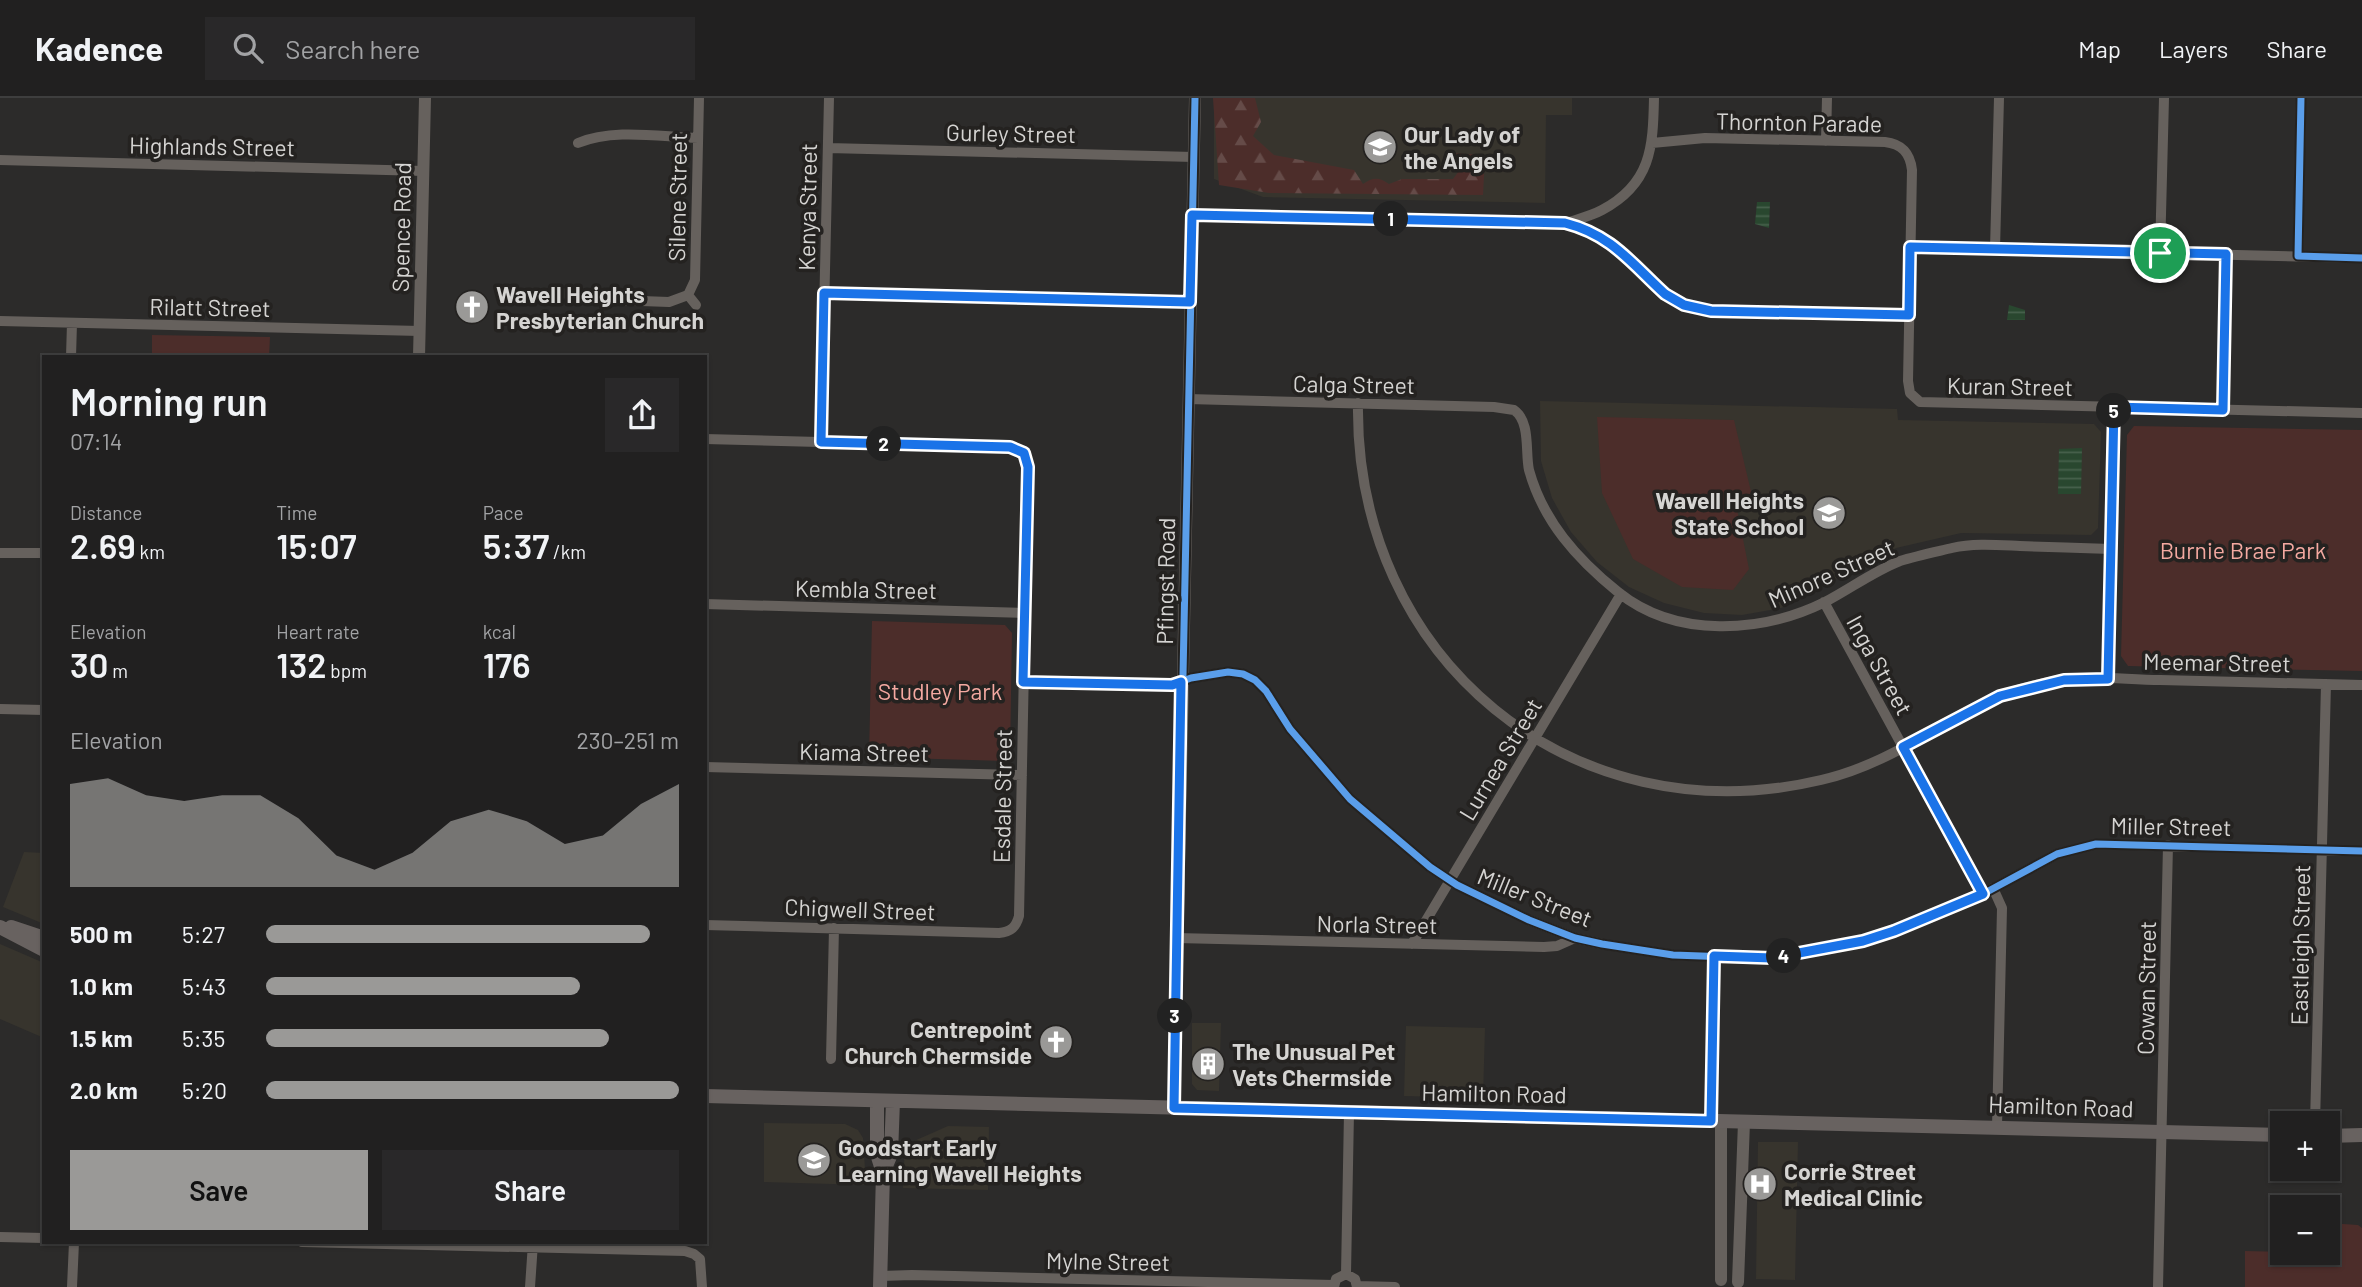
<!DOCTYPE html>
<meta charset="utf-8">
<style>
body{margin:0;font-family:Barlow,sans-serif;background:#292829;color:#f1f3f6;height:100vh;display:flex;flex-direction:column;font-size:26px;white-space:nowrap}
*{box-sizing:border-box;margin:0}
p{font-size:23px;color:#a2a3a5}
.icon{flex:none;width:38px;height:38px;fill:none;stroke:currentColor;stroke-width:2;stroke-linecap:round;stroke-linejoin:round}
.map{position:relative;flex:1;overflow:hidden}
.details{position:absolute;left:42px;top:257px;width:665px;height:889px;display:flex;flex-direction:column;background:#212020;border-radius:0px;box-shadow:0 2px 5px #0004,0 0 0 2px #3e3e3e}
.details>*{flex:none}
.fabs{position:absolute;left:2270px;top:1013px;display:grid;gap:14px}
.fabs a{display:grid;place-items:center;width:70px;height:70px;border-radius:0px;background:#212020;box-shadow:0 2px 5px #0004,0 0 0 2px #3e3e3e;font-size:35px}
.pin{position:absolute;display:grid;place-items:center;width:60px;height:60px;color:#fff;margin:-30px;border:4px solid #fff;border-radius:50%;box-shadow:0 2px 7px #0007}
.km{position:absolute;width:35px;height:35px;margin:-18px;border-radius:50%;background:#222;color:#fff;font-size:19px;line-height:35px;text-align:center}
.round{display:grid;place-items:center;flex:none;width:74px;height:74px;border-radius:0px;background:#292829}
.head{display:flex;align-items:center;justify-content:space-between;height:119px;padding:0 28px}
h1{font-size:38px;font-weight:600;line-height:52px}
.figures{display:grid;grid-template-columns:repeat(3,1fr);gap:10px;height:119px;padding:7px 28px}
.figures div{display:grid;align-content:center}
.figures b{font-size:35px;font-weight:600}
.figures small{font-size:19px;font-weight:400}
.figures p{font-size:19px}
.chart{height:196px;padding:14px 28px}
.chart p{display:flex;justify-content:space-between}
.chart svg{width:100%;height:126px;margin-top:7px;fill:#9a9997;opacity:.7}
.button{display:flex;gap:14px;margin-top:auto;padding:14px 28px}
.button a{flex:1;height:80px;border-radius:0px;background:#9a9997;color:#111;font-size:28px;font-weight:600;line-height:80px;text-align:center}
.button a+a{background:#292829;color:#f1f3f6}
ul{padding:0 28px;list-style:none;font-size:23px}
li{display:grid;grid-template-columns:112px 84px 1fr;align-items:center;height:52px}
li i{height:18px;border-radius:9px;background:#9a9997}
header{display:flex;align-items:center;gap:42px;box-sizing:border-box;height:98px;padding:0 35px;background:#212020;border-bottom:2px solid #3e3e3e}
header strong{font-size:33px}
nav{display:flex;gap:38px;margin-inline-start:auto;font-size:24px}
.search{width:490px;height:63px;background:#292829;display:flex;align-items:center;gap:18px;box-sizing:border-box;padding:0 24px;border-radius:0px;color:#a2a3a5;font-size:26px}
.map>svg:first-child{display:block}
</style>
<header>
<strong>Kadence</strong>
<div class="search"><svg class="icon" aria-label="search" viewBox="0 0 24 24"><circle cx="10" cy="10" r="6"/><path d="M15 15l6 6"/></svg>Search here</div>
<nav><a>Map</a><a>Layers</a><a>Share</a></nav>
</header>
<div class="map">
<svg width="2362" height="1189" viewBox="0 0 2362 1189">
<defs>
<pattern id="forest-firs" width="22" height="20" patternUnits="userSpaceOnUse" patternTransform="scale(1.75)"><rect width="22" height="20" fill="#4c2d2a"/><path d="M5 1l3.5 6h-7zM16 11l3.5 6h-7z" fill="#654b48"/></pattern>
<pattern id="water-rules" width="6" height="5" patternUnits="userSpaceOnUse" patternTransform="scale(1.75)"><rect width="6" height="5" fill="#29472f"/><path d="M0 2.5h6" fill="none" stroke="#47614c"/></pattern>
</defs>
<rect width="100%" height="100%" fill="#2c2b2a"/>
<path fill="#37342d" d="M1214,0H1572V17H1546L1545,105L1263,99L1214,81Z
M1540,303L1897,311L1898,322L2094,326L2101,334L2098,430L2091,437L1961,435L1896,450L1781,510L1742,517L1704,515L1664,505L1629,489L1597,464L1571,434L1552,400L1541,363Z
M24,754L44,755V826L3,809Z
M0,846L44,865V940L0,921Z
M1192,925H1221L1219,993L1197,992L1192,986Z
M1406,928L1485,930L1483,1000L1404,998Z
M764,1025L845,1026L858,1032L863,1040L866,1087L764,1084Z
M948,1028L989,1029L988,1092L903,1090L905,1047Z
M1758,1044H1798L1795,1182L1756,1181Z"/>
<path fill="#4c2d2a" d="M152,237L270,239L269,259H152Z
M1597,319L1734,322L1753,402L1737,411L1749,471L1733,492L1682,489L1633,461L1602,395Z
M2134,328L2362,332V573L2128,568L2121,558L2127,337Z
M872,523L1005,527L1012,535L1010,658L1005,663L869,659Z
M2328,1125L2358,1127L2362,1130V1189H2245V1153L2328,1155Z"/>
<path fill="url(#forest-firs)" d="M1213,0H1255L1261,24L1253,38L1274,57L1354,72L1363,86C1373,79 1379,79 1389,86L1402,81H1453L1459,73L1450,55L1485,57L1483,97L1269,95L1219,87Z"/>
<path fill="url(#water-rules)" d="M1757,104H1770L1769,130L1755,126Z
M2009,207L2025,212V222H2007Z
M2082,350L2081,396H2058L2059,351Z"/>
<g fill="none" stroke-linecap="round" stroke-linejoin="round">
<path stroke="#66615d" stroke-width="10" d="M1826,43L1827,0
M578,45C614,30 660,39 698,40
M1652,45L1705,40L1885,44C1902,46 1910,55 1912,72L1908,283L1910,295L1920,304L2362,315
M828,50L1194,59
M0,62L424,73
M1192,117L1565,125L1588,132L1612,146L1665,196L1696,211L1727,214L1909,217
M1566,125C1578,121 1591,118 1602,112C1651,86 1653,50 1654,0
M1910,149L2362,160
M1995,151L1999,0
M2160,155L2164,0
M2298,158L2301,0
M563,195L586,201L669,204L688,197L695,182L699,0
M824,195L1190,204
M688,197L696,207
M0,223L420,233
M71,259L72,225
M1188,301L1494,309L1514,312C1531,324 1525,354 1529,372C1543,423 1577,461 1618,494C1676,541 1762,535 1825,504C1850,491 1874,473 1900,463C1916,458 1935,454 1952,450C1974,445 1997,447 2020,448C2050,449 2081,450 2111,451
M1358,305C1354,560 1572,741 1821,682C1885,668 1939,626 1998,599C2018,590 2044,585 2065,581C2096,577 2129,582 2160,582C2227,584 2295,585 2362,587
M2223,312L2226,157
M705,341L1010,349L1024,355L1028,369L1019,818C1016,829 1011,834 999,835L705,827
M821,344L829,0
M0,455H44
M1824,504L1983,796
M705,506L1026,515
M2108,581L2114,309
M1023,584L1172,587L1191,580L1228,574L1243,576L1255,582L1266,593L1290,631L1350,701L1430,769L1457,787L1529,822L1575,840L1602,846L1673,857L1758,860H1772L1863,843L1894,833L1983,796L2057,756L2096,746L2362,753
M0,611L44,612
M705,669L1022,677
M1993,790L2002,810L1997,1029
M1176,840L1544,849L1557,848L1575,840
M1412,846L1621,496
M831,961L834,830
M1711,1023L1714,858
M2315,1026L2326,586
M0,1139L44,1140
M302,1144L685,1153L694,1156L700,1161L702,1189
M1346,1176L1349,1014
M881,1178L912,1177L1334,1187
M1357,1188L1395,1189
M72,1189L74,1144
M530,1189L533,1145
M1334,1189L1336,1181L1346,1176L1355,1181L1357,1189
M2158,1189L2168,747"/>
<path stroke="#66615d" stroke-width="12" d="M419,259L425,0
M1174,1010L1195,0
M1721,1182V1023
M1738,1184L1744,1024"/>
<path stroke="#686260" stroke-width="14" d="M0,829L44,852
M11,829L44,840
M705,998L2282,1037
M877,1003V1056L883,1075L880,1189
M2328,1038L2362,1037
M883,1075L891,1056L893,1003"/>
<g stroke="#242220" stroke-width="11">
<path id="cycleway" d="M2301,0L2298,158L2362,160
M1023,584L1172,587L1191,580L1228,574L1243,576L1255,582L1266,593L1290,631L1350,701L1430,769L1457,787L1529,822L1575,840L1602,846L1673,857L1758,860H1772L1863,843L1894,833L1983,796L2057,756L2096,746L2362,753
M1174,1010L1195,0"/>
</g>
<use href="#cycleway" stroke="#5a9eea" stroke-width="7"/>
</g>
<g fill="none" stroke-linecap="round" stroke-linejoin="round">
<g stroke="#fff" stroke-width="14">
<path id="route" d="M1192,117L1565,125C1612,137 1631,165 1665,196L1684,207L1711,213L1909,217L1910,149L2226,156L2223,312L2114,309L2108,581L2064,582L2000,598L1903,649L1983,796L1894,833L1863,843L1772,860L1714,858L1711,1023L1174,1010L1181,584L1172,587L1023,584L1028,369L1024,355L1010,349L821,344L824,195L1190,204Z"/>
</g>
<use href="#route" stroke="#1a73e8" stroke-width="9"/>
</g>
<defs>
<g id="school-disc" transform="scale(1.75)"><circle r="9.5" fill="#9a9997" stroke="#242220"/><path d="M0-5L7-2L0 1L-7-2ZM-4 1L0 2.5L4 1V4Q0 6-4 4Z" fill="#fff"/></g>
<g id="church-disc" transform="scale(1.75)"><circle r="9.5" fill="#9a9997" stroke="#242220"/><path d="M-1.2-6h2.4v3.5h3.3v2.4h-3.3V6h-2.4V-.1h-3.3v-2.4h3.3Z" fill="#fff"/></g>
<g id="building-disc" transform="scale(1.75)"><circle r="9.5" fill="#9a9997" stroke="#242220"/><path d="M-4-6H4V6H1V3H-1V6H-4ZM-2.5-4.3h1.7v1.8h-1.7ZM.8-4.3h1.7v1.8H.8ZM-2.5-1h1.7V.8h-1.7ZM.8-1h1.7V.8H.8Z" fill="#fff"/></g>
<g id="hospital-disc" transform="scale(1.75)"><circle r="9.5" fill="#9a9997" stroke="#242220"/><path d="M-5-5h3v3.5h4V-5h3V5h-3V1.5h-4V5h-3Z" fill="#fff"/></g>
</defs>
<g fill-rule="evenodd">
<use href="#school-disc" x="1380" y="49"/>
<use href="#church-disc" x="472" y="209"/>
<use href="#school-disc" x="1829" y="415"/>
<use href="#church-disc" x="1056" y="944"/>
<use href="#building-disc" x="1208" y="966"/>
<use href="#school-disc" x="814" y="1062"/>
<use href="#hospital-disc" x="1760" y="1086"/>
</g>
<g text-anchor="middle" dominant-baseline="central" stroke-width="7" stroke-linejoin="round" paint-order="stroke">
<g font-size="23" fill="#d5d4d2" stroke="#242220">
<text transform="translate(1799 24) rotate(1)">Thornton Parade</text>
<text transform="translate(1011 35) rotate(1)">Gurley Street</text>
<text transform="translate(212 48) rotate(1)">Highlands Street</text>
<text transform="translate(677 99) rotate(-89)">Silene Street</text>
<text transform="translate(807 109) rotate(-89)">Kenya Street</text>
<text transform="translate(401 129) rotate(-89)">Spence Road</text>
<text transform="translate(210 209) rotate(1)">Rilatt Street</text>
<text transform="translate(1354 286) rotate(1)">Calga Street</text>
<text transform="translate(2010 288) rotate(1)">Kuran Street</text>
<text transform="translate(1831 475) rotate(-24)">Minore Street</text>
<text transform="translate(1165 483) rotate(-89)">Pfingst Road</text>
<text transform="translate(866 491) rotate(1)">Kembla Street</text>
<text transform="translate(2217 564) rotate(1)">Meemar Street</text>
<text transform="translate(1880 567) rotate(61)">Inga Street</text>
<text transform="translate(864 654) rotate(1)">Kiama Street</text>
<text transform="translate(1500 661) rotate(-59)">Lurnea Street</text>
<text transform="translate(1002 698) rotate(-89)">Esdale Street</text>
<text transform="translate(2171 728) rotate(1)">Miller Street</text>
<text transform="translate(1535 799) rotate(22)">Miller Street</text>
<text transform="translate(860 811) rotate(2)">Chigwell Street</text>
<text transform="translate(1377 826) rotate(1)">Norla Street</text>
<text transform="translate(2300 847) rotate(-89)">Eastleigh Street</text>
<text transform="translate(2146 890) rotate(-89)">Cowan Street</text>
<text transform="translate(1494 995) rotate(1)">Hamilton Road</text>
<text transform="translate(2061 1008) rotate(2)">Hamilton Road</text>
<text transform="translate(1108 1163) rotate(1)">Mylne Street</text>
</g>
<g font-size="23" font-weight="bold" fill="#d5d4d2" stroke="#242220" text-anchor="start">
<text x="1404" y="36">Our Lady of<tspan x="1404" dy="26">the Angels</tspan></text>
<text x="496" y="196">Wavell Heights<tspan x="496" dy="26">Presbyterian Church</tspan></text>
<text x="1804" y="402" text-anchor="end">Wavell Heights<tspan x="1804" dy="26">State School</tspan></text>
<text x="1032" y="931" text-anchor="end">Centrepoint<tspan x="1032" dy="26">Church Chermside</tspan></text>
<text x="1232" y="953">The Unusual Pet<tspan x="1232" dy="26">Vets Chermside</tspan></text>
<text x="838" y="1049">Goodstart Early<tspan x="838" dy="26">Learning Wavell Heights</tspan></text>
<text x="1784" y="1073">Corrie Street<tspan x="1784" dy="26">Medical Clinic</tspan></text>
</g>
<g font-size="23" fill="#f4a9a1" stroke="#242220">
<text x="2243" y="452">Burnie Brae Park</text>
<text x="940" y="593">Studley Park</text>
</g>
</g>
</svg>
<div class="fabs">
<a>+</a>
<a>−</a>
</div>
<div class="pin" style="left:2160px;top:155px;background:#1e9e55"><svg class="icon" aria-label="arrive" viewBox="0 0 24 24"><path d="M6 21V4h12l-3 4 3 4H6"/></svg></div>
<b class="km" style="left:1391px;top:121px">1</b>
<b class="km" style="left:884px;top:346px">2</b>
<b class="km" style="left:1175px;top:918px">3</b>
<b class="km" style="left:1784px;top:858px">4</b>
<b class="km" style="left:2114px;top:313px">5</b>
<section class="details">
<div class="head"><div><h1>Morning run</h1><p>07:14</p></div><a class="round"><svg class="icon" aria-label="share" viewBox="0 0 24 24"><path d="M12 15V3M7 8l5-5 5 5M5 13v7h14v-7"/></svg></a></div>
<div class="figures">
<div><p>Distance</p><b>2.69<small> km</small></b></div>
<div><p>Time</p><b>15:07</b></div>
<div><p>Pace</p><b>5:37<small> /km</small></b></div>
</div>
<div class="figures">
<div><p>Elevation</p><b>30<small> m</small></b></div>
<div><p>Heart rate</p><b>132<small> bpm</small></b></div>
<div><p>kcal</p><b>176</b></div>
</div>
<div class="chart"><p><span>Elevation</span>230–251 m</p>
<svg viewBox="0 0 160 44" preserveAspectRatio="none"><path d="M0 44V8L10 6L20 12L30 14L40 12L50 12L60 20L70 33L80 38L90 32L100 21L110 17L120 21L130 29L140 26L150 15L160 8V44z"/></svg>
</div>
<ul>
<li><b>500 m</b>5:27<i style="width:93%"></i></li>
<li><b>1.0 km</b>5:43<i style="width:76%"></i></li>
<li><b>1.5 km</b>5:35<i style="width:83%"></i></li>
<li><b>2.0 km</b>5:20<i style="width:100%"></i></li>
</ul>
<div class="button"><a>Save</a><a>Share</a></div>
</section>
</div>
